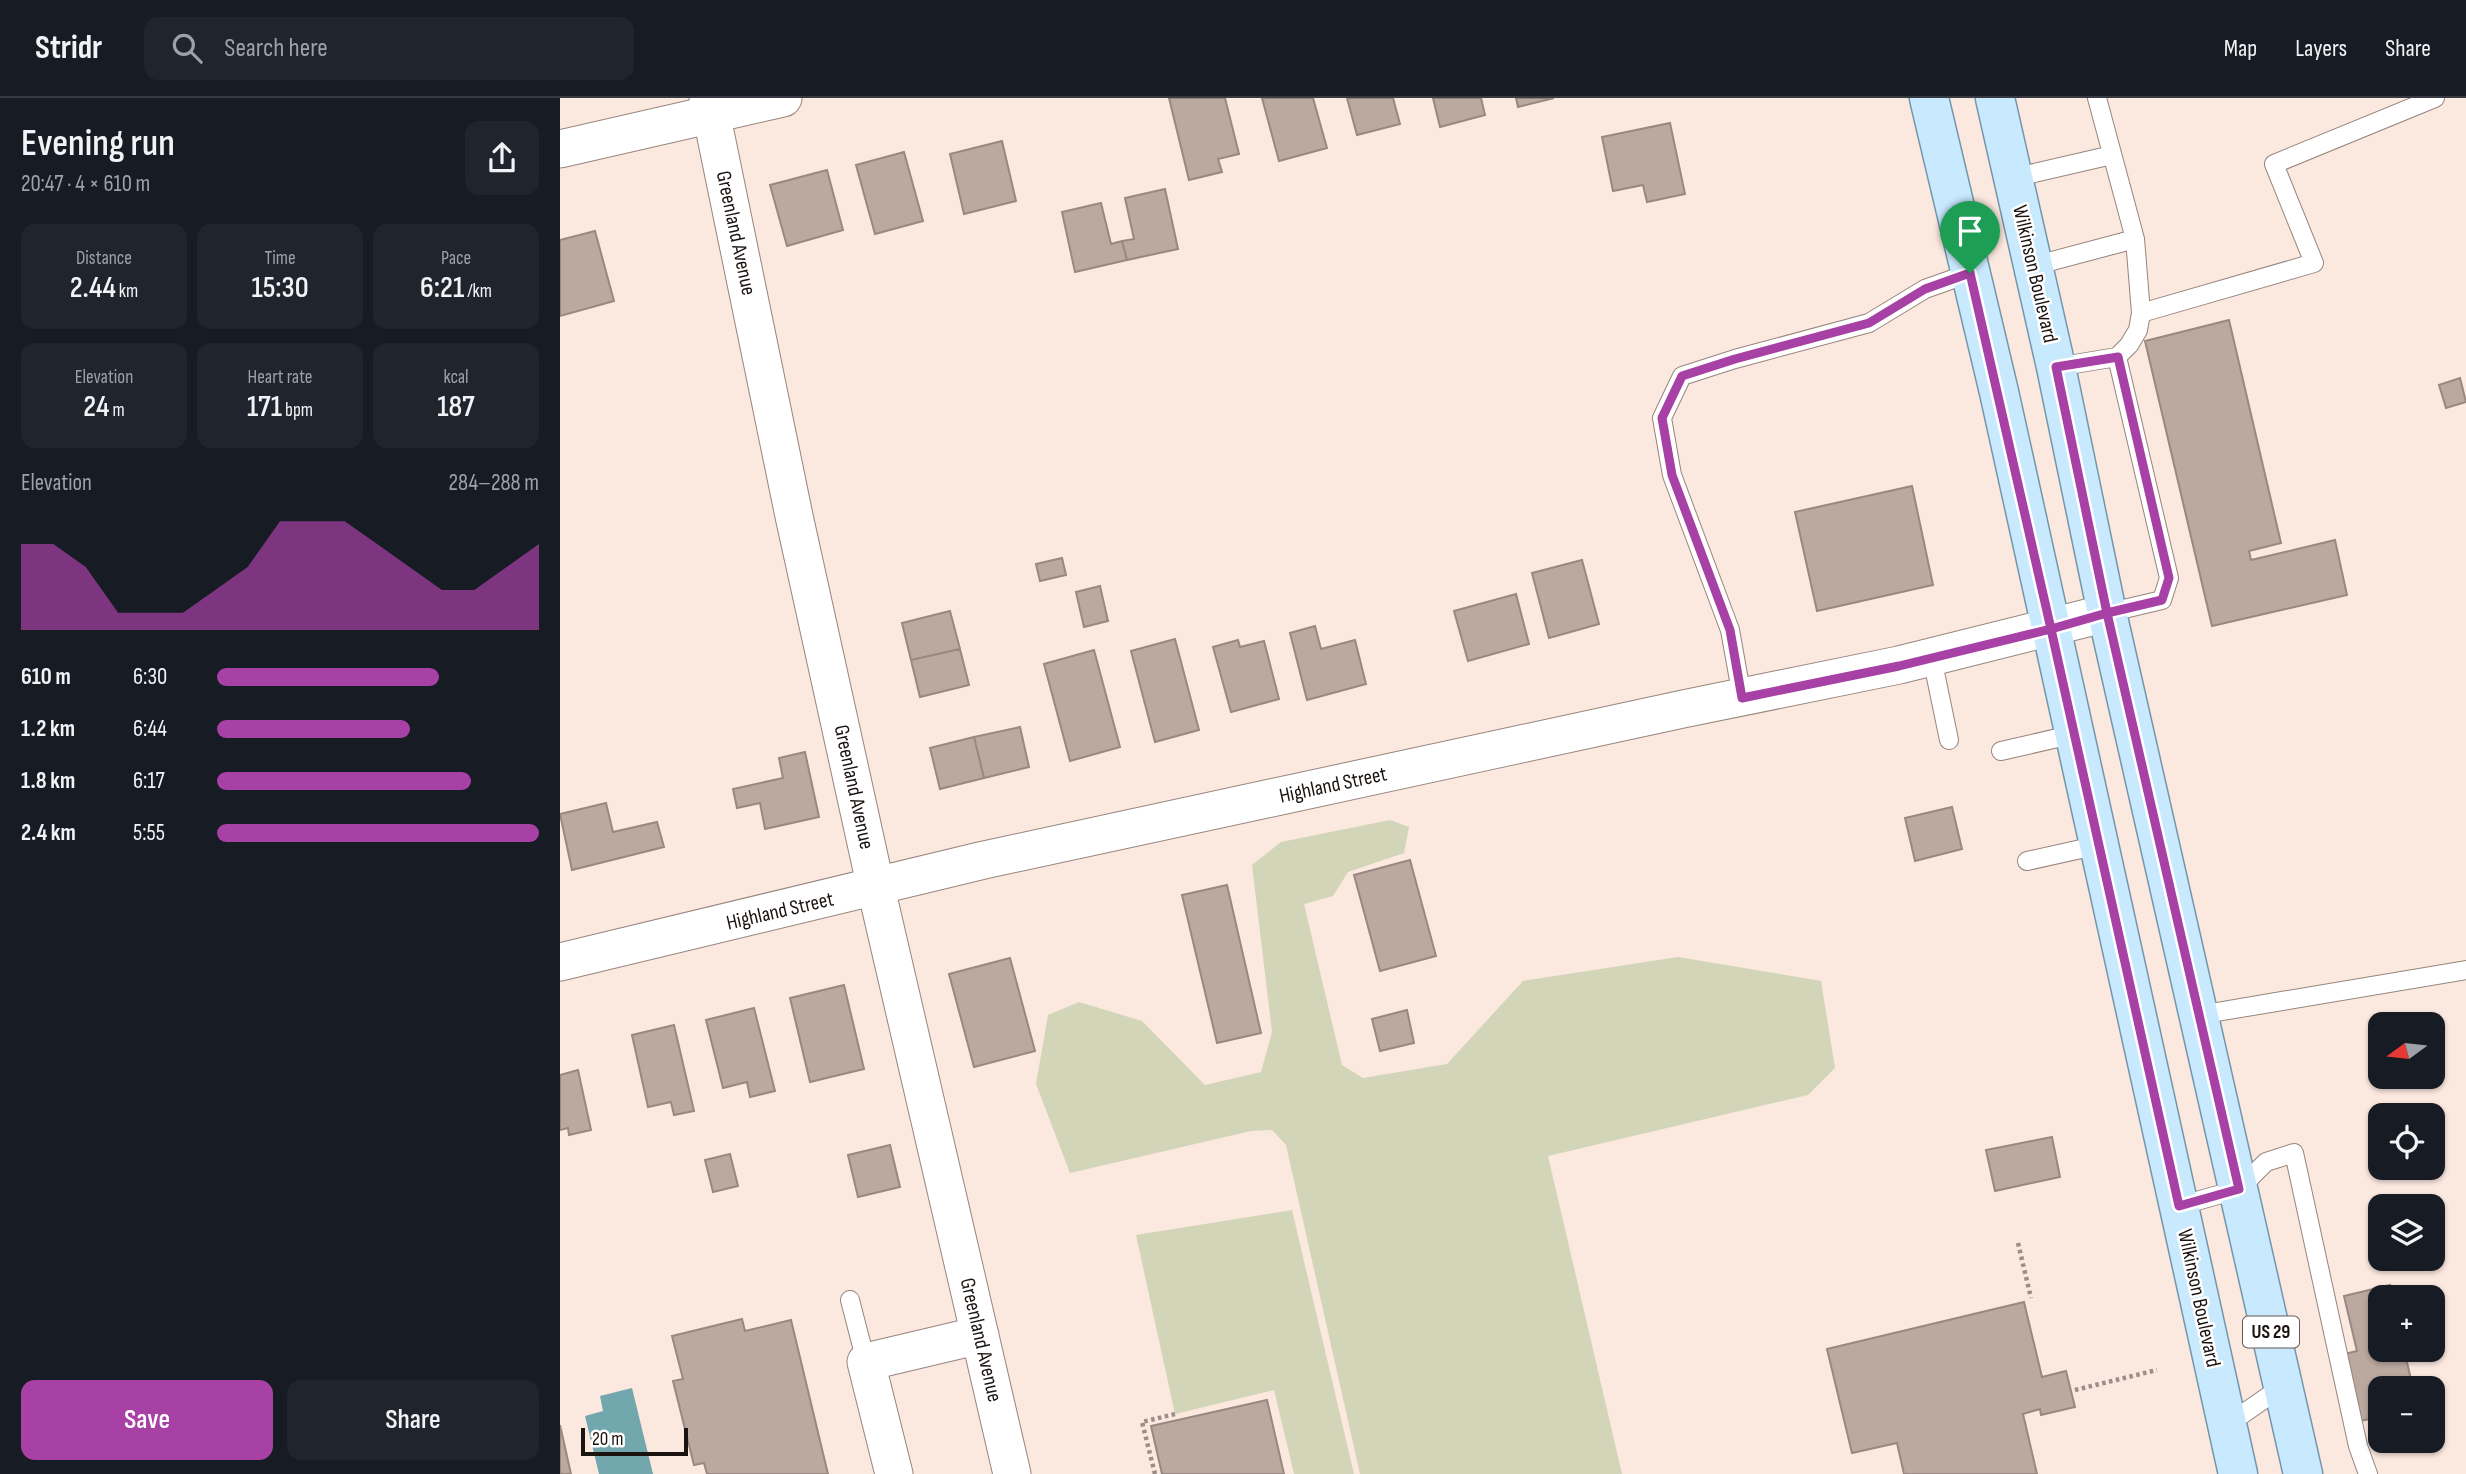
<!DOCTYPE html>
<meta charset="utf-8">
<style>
body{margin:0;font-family:"Sofia Sans Condensed",sans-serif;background:#20242c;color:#f1f3f6;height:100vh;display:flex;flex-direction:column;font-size:26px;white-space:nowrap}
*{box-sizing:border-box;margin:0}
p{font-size:23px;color:#9ea1a6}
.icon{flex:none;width:38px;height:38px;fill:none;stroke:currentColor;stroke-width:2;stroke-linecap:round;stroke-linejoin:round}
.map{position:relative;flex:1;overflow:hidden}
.side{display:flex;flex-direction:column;background:#171b24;width:560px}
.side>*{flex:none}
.needle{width:46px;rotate:255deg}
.buttons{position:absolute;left:1808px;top:914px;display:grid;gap:14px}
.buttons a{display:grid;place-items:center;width:77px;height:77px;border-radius:14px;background:#171b24;box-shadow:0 2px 5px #0004;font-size:35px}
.scale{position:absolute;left:21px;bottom:18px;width:107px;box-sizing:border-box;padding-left:7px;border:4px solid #1a1310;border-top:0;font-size:19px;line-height:24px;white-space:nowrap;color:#1a1310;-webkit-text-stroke:5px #fff;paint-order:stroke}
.pin{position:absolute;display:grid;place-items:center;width:60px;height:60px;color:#fff;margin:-72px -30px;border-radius:50% 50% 50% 0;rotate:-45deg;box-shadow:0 0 7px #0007}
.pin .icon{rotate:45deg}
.round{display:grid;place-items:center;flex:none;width:74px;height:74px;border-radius:14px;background:#20242c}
.head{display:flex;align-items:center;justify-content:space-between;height:119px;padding:0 21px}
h1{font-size:38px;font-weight:600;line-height:52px}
.stats{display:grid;grid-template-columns:repeat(3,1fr);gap:10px;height:119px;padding:7px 21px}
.stats div{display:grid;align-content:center;border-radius:14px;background:#20242c;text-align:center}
.stats b{font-size:30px;font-weight:600}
.stats small{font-size:19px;font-weight:400}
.stats p{font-size:19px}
.chart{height:196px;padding:14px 21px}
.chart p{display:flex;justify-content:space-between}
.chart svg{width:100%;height:126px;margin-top:7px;fill:#a741a5;opacity:.7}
.cta{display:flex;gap:14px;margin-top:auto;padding:14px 21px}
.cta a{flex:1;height:80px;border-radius:14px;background:#a741a5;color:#fff;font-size:28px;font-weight:600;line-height:80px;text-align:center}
.cta a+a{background:#20242c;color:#f1f3f6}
ul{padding:0 21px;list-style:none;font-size:23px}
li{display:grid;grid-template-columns:112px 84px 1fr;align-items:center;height:52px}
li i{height:18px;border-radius:9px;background:#a741a5}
header{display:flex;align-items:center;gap:42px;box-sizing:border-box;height:98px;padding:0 35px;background:#171b24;border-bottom:2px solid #363941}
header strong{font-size:33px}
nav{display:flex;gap:38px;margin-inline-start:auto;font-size:24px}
.search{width:490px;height:63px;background:#20242c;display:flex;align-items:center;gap:18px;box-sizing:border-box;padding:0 24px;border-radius:14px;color:#9ea1a6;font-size:26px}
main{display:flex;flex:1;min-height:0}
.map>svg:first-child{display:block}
</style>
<header>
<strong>Stridr</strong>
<div class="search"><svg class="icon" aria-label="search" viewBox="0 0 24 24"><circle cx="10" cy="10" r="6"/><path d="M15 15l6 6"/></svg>Search here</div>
<nav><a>Map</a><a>Layers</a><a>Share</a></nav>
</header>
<main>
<section class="side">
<div class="head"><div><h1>Evening run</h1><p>20:47 · 4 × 610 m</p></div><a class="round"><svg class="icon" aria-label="share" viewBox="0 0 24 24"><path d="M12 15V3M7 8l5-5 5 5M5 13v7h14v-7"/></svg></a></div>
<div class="stats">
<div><p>Distance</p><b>2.44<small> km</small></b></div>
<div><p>Time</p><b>15:30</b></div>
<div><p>Pace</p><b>6:21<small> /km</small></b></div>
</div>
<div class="stats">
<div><p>Elevation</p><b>24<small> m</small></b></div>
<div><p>Heart rate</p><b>171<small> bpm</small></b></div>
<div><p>kcal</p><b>187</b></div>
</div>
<div class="chart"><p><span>Elevation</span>284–288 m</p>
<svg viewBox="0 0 160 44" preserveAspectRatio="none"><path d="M0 44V14L10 14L20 22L30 38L40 38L50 38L60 30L70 22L80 6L90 6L100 6L110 14L120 22L130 30L140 30L150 22L160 14V44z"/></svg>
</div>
<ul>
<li><b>610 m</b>6:30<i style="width:69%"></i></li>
<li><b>1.2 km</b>6:44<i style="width:60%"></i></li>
<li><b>1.8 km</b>6:17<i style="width:79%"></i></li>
<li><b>2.4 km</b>5:55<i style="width:100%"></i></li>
</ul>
<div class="cta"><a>Save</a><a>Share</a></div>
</section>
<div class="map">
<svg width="1906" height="1376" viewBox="0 0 1906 1376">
<rect width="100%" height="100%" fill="#fbe8df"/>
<path fill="#d2d5b8" d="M830,722L849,729L844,755L788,774L773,798L744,806L782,967L803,980L887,966L963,883L1118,859L1261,883L1275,970L1248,997L988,1058L1062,1376H800L726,1047L712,1032L691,1033L510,1075L476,986L488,917L519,904L582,923L645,987L701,974L712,934L692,767L721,744Z
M732,1112L794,1376H734L714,1292L615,1316L576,1137Z"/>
<path fill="#72a7ad" d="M72,1290L93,1376H39L25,1318L43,1313L40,1298Z"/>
<path fill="#bba9a0" stroke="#998880" stroke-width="2" d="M609,0H665L679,56L658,61L662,74L629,82Z
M702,0H753L767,50L719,63Z
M787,0H833L840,26L797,37Z
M873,0H921L925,17L880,29Z
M956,0H994L958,9Z
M1110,25L1125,96L1087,104L1083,87L1053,93L1042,39Z
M442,43L456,103L404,116L390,56Z
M344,54L363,123L315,136L296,67Z
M267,72L283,132L227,148L210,87Z
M605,91L618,151L567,162L562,143L574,141L565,100Z
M541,105L551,146L562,143L567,162L515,174L502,114Z
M35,133L54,203L0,218V142Z
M1669,222L1721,445L1689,453L1691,462L1775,442L1787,497L1652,528L1585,243Z
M1900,280L1906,304L1886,310L1879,287Z
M1352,388L1373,487L1257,513L1235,414Z
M502,460L506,477L480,483L476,466Z
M1022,462L1039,526L989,540L972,475Z
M540,488L548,523L524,529L516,494Z
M956,496L969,546L908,563L894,513Z
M390,513L400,551L351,562L342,525Z
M755,528L761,551L795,542L806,586L747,602L730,535Z
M615,541L639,632L595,644L571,553Z
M678,542L680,549L704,543L719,601L671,614L653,549Z
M400,551L409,587L360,599L351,562Z
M534,552L560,649L510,663L484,566Z
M460,629L469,669L424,680L414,639Z
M414,639L424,680L380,691L370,650Z
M245,654L259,719L205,731L200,705L177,710L173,691L223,680L219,660Z
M46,705L53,734L97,724L104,749L12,772L0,716Z
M1392,709L1402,751L1355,763L1345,720Z
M850,762L876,858L820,873L794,777Z
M667,787L701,935L657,945L622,797Z
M450,860L475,953L414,969L389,876Z
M284,887L304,971L250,984L230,900Z
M194,910L215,993L190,999L187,984L163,990L146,922Z
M847,912L854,945L820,953L812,921Z
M114,927L134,1013L114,1017L111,1004L88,1009L72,937Z
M18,972L31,1032L9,1037L8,1030L0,1032V977Z
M1492,1039L1500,1079L1435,1093L1426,1052Z
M330,1047L340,1089L298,1099L288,1057Z
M170,1056L178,1088L153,1094L145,1062Z
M1830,1187L1832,1199H1820V1251H1844L1853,1290H1820V1319L1800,1323L1784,1256L1797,1253L1784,1198Z
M1464,1204L1482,1279L1506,1273L1515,1309L1481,1317L1480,1311L1463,1316L1477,1376H1344L1337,1345L1292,1355L1267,1251Z
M182,1221L185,1233L231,1222L268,1376H147L144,1365L134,1367L113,1283L123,1281L112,1238Z
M707,1302L724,1376H602L591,1328Z
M0,1327L11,1376H0Z"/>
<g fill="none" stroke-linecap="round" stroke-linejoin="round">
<g stroke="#96857d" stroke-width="20">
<path id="lane" d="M1453,80L1552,57
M1473,168L1575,141
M1581,215L1754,165L1714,66L1875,0
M1496,269L1557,259L1569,247L1578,232L1581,215L1575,141L1537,0
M1547,515L1602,502L1609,480L1557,259
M1372,560L1389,642
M1182,599L1170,532L1112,377L1102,320L1122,278L1175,261L1309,225L1365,191L1410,175
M1441,653L1515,636
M1467,763L1539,747
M1639,917L1906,872
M1619,1108L1679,1091L1706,1064L1734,1055L1798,1348L1808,1376
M290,1202L306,1264
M1667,1327L1723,1288"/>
</g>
<g stroke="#96857d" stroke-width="39">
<path id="street" d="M148,0L234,418L316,790L452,1376
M0,51L223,0
M0,864L424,762L1123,611L1339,567L1547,515
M334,1376L306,1264L420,1237"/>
</g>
<g stroke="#7495aa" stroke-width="41">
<path id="primary" d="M1369,0L1439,294L1678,1376
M1435,0L1496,269L1547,515L1743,1376"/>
</g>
<path stroke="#9b8d87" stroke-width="4.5" stroke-dasharray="3.5 3.5" stroke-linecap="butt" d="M1458,1145L1471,1200
M1515,1292L1597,1272
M595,1376L582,1324L615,1316"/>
<use href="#lane" stroke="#fff" stroke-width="18"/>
<use href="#street" stroke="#fff" stroke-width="37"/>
<use href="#primary" stroke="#c8e9fe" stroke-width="38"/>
</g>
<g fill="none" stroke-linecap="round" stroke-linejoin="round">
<g stroke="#fff" stroke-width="14">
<path id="route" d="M1410,175L1365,191L1309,225L1175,261L1122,278L1102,320L1112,377L1170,532L1182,600L1339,568L1491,531L1619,1108L1679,1091L1547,515L1602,502L1609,480L1558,259L1496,269L1547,515L1491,531L1410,175"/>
</g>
<use href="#route" stroke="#a741a5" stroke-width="9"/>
</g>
<g text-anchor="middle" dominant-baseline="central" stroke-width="5" stroke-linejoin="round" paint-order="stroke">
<rect fill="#fff" stroke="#5f5a58" stroke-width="2" x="1683" y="1218.5" width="56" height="31" rx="5"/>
<g font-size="19" font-weight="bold" fill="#1a1310">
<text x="1711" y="1234">US 29</text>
</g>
<g font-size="21" fill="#1a1310" stroke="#fff">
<text transform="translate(176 135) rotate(78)">Greenland Avenue</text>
<text transform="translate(1475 176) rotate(77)">Wilkinson Boulevard</text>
<text transform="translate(773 687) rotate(-12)">Highland Street</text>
<text transform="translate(294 689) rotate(78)">Greenland Avenue</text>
<text transform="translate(220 813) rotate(-13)">Highland Street</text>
<text transform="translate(1639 1200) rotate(78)">Wilkinson Boulevard</text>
<text transform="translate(421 1242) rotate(77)">Greenland Avenue</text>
</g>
</g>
</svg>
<div class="buttons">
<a><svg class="needle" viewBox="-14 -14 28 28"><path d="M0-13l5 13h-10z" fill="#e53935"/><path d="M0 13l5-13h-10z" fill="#9ea1a6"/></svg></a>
<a><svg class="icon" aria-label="locate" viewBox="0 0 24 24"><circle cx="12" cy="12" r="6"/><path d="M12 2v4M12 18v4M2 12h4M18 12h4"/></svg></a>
<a><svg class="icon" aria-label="layers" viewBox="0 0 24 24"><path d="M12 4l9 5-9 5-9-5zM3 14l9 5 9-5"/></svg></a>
<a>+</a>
<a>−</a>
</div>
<div class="scale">20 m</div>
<div class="pin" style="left:1410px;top:175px;background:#1e9e55"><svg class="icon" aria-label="arrive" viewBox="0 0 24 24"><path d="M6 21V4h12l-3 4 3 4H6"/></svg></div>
</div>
</main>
